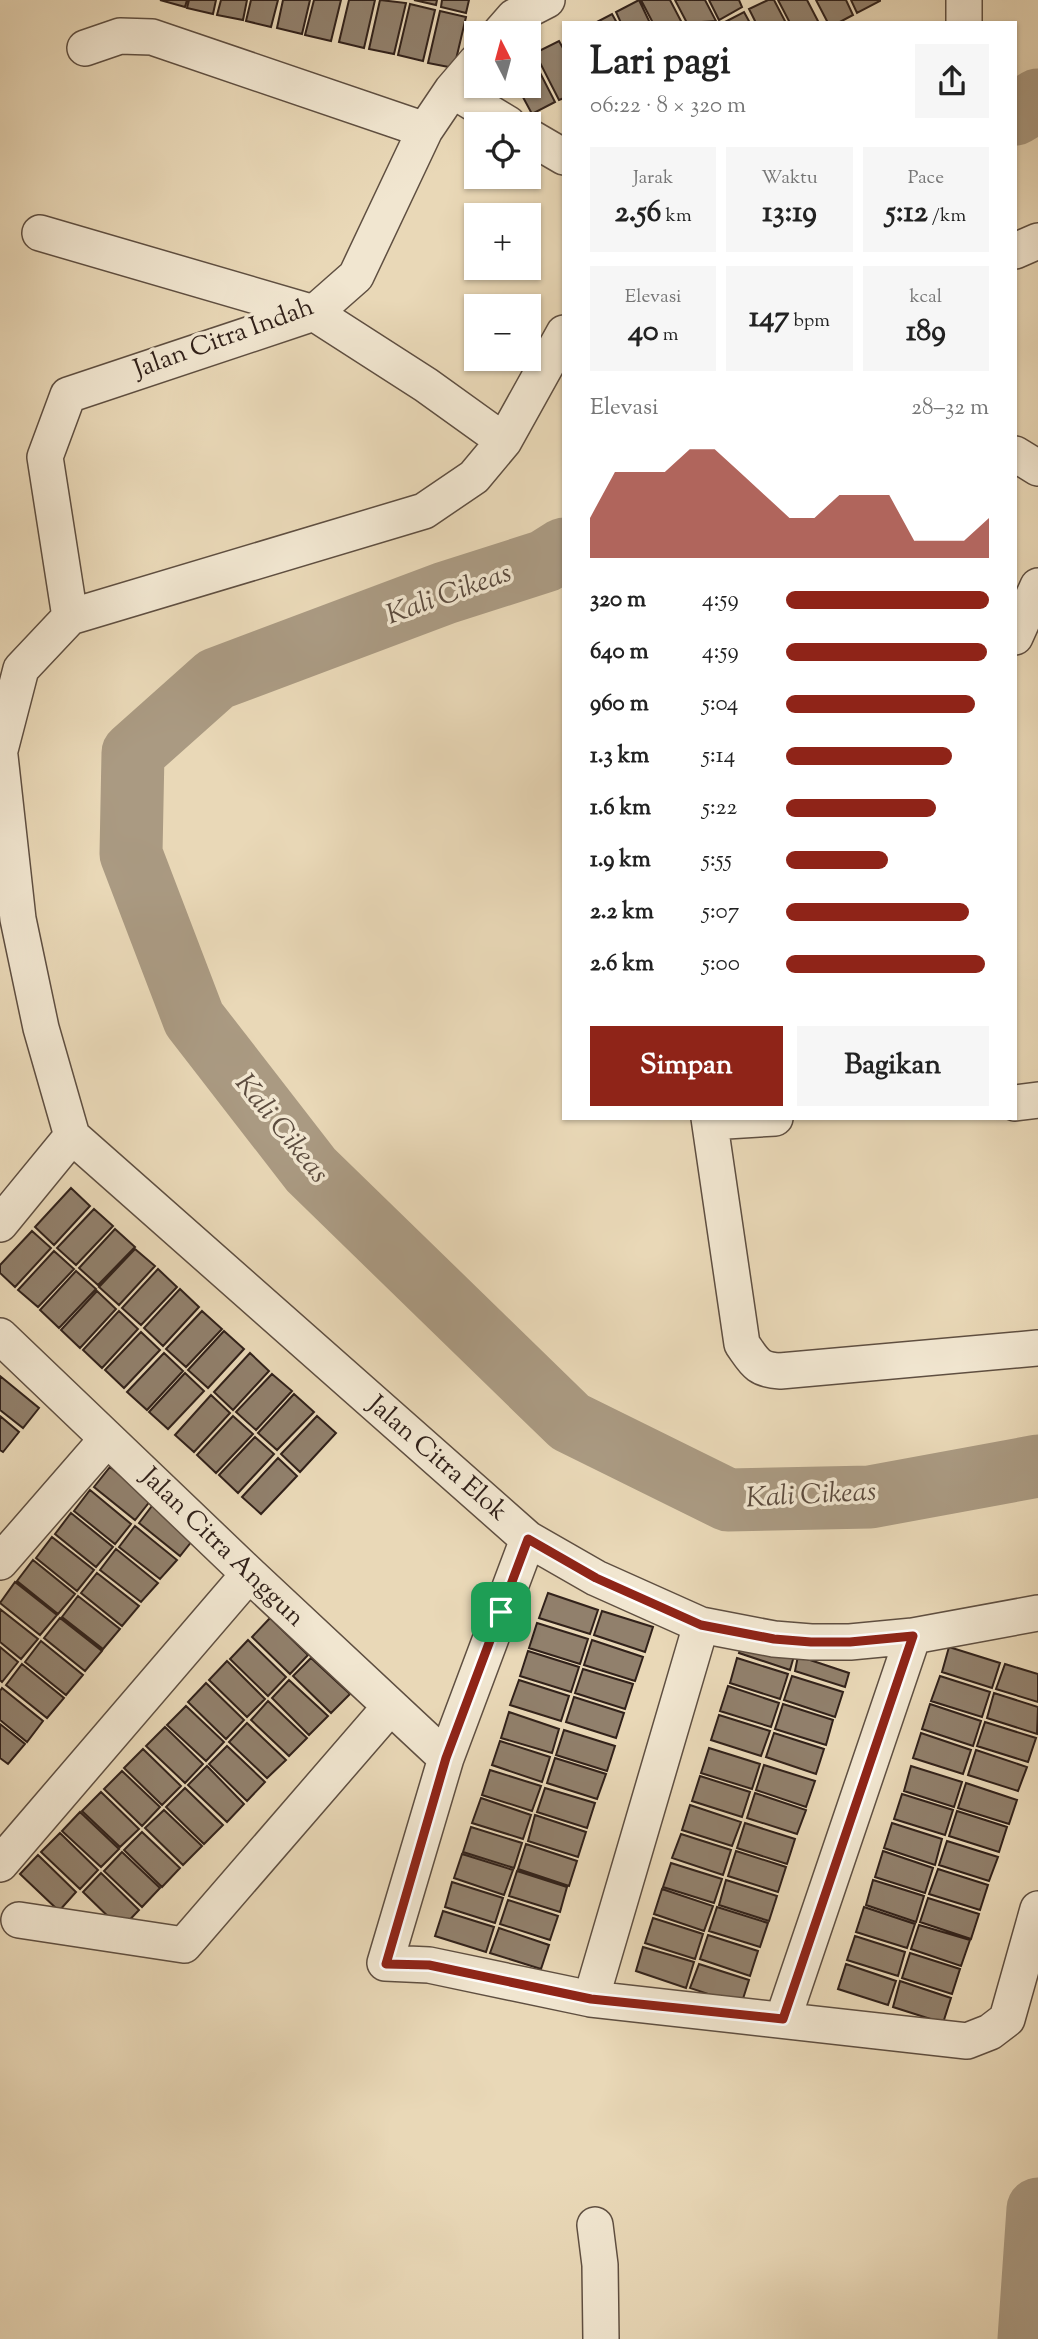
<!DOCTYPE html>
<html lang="id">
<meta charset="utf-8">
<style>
body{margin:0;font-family:"Sorts Mill Goudy",serif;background:#f6f6f6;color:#222;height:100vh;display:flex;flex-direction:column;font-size:26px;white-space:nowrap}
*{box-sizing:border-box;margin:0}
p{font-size:23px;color:#767676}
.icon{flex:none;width:38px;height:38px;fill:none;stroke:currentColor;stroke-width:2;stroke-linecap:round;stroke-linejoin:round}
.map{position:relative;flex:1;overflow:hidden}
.panel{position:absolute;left:562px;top:21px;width:455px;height:1099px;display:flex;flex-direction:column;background:#fff;border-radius:0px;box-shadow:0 2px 5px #0004}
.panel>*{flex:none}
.needle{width:46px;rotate:354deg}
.fabs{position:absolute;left:464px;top:21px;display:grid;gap:14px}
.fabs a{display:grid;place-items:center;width:77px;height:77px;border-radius:0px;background:#fff;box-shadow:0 2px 5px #0004;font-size:35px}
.pin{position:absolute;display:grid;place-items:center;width:60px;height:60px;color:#fff;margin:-30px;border-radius:14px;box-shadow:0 4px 10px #0006}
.round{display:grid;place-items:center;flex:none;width:74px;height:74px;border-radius:0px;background:#f6f6f6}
.overview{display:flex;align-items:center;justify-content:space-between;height:119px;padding:0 28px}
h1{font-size:38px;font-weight:700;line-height:52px}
.metrics{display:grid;grid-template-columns:repeat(3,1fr);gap:10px;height:119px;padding:7px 28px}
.metrics div{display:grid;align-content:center;border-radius:0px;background:#f6f6f6;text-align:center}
.metrics b{font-size:30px;font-weight:700}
.metrics small{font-size:19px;font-weight:400}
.metrics p{font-size:19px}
.chart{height:196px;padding:14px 28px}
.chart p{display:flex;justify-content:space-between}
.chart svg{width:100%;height:126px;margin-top:7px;fill:#8f2418;opacity:.7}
.button{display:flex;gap:14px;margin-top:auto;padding:14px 28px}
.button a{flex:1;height:80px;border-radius:0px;background:#8f2418;color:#fff;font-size:28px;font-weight:700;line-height:80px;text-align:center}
.button a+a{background:#f6f6f6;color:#222}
ul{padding:0 28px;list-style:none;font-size:23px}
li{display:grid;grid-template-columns:112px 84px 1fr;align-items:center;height:52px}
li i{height:18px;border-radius:9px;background:#8f2418}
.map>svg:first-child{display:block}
</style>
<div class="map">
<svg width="1038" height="2339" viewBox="0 0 1038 2339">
<rect width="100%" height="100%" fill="#e9d8b7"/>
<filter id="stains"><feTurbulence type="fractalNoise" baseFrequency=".00286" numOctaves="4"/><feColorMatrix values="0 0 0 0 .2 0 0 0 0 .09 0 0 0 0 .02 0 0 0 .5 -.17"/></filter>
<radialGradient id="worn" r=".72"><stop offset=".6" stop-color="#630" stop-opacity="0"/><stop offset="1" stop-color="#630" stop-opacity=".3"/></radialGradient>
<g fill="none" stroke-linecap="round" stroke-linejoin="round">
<path stroke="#aa9a82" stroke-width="63" d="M1015,114L1038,100
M564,549L545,561L445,593L216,679L133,753L131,854L194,1019L311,1170L570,1422L728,1500L870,1497L1038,1466
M1029,2339L1038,2209"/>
</g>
<path fill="#91806c" stroke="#31211a" stroke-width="2" d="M160,0H187L185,7Z
M189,0H216L213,14L187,8Z
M221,0H247L243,20L217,15Z
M251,0H278L271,27L246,21Z
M283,0H310L302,34L277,28Z
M314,0H341L331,41L305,35Z
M349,0H375L364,48L339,42Z
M380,0L406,3L394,54L369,49Z
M414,0H437L436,5Z
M442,0H469L466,13L441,7Z
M639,0L650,23H621L616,12Z
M641,0H670L682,23H653Z
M675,0H705L716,21L687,23Z
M709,0H739L742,7L719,20Z
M768,0H774L786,23H756L749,9Z
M778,0H807L819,23H790Z
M816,0H846L853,15L838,23H828Z
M851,0H880V1L857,13Z
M410,4L435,10L423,61L398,55Z
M440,11L466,17L454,68L428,63Z
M744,12L750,23H723Z
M612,14L617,23H595Z
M559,41L564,50V98L559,100L535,53Z
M531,55L555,102L532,114L517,86H528V56Z
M71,1188L90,1206L54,1245L35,1227Z
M94,1209L113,1226L76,1265L57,1248Z
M115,1229L135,1247L98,1285L79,1268Z
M32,1231L51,1248L15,1287L0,1273V1265Z
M135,1249L155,1266L119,1305L99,1287Z
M54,1251L74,1269L38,1307L18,1290Z
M158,1269L177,1287L141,1325L122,1308Z
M76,1271L96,1289L59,1328L40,1310Z
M180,1289L199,1307L163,1346L144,1328Z
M97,1291L116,1309L80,1348L61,1330Z
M119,1311L138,1329L102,1368L83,1350Z
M202,1311L222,1329L186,1367L166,1349Z
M224,1331L244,1349L208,1388L188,1370Z
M141,1332L160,1350L124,1388L105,1370Z
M164,1353L183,1371L147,1410L127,1392Z
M250,1353L269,1371L233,1410L214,1392Z
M185,1373L204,1391L168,1429L149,1412Z
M272,1374L292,1391L256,1430L236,1412Z
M0,1376L39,1408L23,1428L0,1410Z
M294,1394L314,1412L277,1450L258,1433Z
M211,1395L230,1413L194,1452L175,1435Z
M0,1416L19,1432L3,1452L0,1450Z
M233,1416L253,1434L216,1473L197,1455Z
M317,1416L336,1433L300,1472L281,1454Z
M255,1437L274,1454L238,1493L219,1475Z
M278,1458L297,1476L261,1514L242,1497Z
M110,1467L151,1500L135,1520L94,1487Z
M90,1490L131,1524L115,1544L74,1511Z
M155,1502L196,1536L180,1556L139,1523Z
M71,1513L113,1547L96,1567L55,1534Z
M135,1526L177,1560L160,1579L119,1547Z
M52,1537L94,1570L77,1591L36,1558Z
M116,1549L158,1583L141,1602L100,1570Z
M33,1560L75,1594L58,1614L17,1581Z
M97,1573L139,1606L122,1626L81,1593Z
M15,1582L57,1615L40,1635L0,1603Z
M548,1593L598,1610L590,1634L539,1618Z
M78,1596L120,1629L103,1649L62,1617Z
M0,1609L38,1639L21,1659L0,1642Z
M602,1611L653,1627L645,1652L594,1635Z
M60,1618L102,1651L85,1671L44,1638Z
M270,1618L308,1655L290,1674L252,1637Z
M537,1623L588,1639L580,1664L529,1648Z
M248,1640L286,1677L268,1696L230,1659Z
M592,1640L643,1657L635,1681L584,1665Z
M743,1640L794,1656L790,1670L739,1653Z
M41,1641L83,1675L66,1695L25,1662Z
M0,1647L18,1662L2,1682L0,1680Z
M949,1647L1000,1663L992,1688L942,1672Z
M528,1651L579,1667L571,1692L520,1676Z
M798,1656L849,1673L845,1687L795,1671Z
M311,1658L350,1694L331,1713L293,1676Z
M737,1658L788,1674L780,1699L730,1683Z
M227,1661L265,1699L247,1717L209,1680Z
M22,1664L64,1698L47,1718L6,1685Z
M1005,1664L1038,1674V1702L996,1689Z
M583,1669L633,1684L625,1709L575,1693Z
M792,1676L843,1692L835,1717L784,1700Z
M940,1676L990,1692L982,1717L931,1701Z
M289,1680L328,1716L309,1735L272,1698Z
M519,1680L569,1696L561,1721L510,1705Z
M206,1683L244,1720L226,1739L188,1702Z
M728,1686L779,1703L771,1727L720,1711Z
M2,1688L43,1721L27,1742L0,1720V1691Z
M994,1693L1038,1707L1037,1734L987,1718Z
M574,1697L624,1713L616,1738L566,1722Z
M268,1701L307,1738L289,1756L251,1720Z
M783,1704L833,1720L826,1745L775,1729Z
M930,1704L981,1721L973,1746L922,1729Z
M186,1706L224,1742L206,1761L167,1725Z
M509,1712L559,1729L552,1753L501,1738Z
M719,1715L770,1731L761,1756L711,1740Z
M985,1722L1036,1738L1028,1762L977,1746Z
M247,1723L286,1760L267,1778L229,1742Z
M0,1724L25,1744L8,1764L0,1758Z
M165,1727L203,1764L185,1783L146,1746Z
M564,1730L615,1746L607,1771L556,1755Z
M774,1733L824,1749L816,1774L766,1757Z
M921,1733L971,1750L963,1774L913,1758Z
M500,1741L550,1757L542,1782L492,1765Z
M227,1746L265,1782L247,1801L209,1764Z
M709,1748L760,1764L752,1789L701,1773Z
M143,1749L181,1786L162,1805L124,1768Z
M976,1750L1027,1767L1018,1791L968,1775Z
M555,1758L606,1774L597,1799L547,1783Z
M764,1765L815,1781L806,1807L756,1790Z
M207,1766L244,1804L227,1822L188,1785Z
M911,1766L962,1782L954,1807L904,1791Z
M490,1770L541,1786L532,1811L482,1795Z
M122,1771L160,1807L142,1826L104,1789Z
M700,1776L750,1792L742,1817L692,1801Z
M966,1783L1017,1800L1009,1824L958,1808Z
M185,1788L223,1825L204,1844L166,1807Z
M545,1788L595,1803L587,1828L537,1812Z
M101,1792L139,1829L120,1847L82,1811Z
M755,1793L806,1810L797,1834L747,1818Z
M902,1794L953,1810L945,1835L894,1819Z
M481,1798L531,1815L523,1839L472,1823Z
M690,1805L741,1822L732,1846L682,1830Z
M164,1810L202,1846L183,1865L145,1828Z
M957,1811L1007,1827L999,1852L949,1836Z
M80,1812L119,1849L101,1867L62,1831Z
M535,1815L586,1832L578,1857L528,1841Z
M745,1823L795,1839L787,1864L737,1848Z
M892,1823L942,1839L935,1865L884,1848Z
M471,1827L522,1843L514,1868L463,1852Z
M142,1832L180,1868L162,1887L124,1850Z
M60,1833L98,1870L80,1889L41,1852Z
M681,1834L731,1850L723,1875L672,1858Z
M947,1841L998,1857L989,1881L939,1865Z
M526,1844L577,1861L569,1886L518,1869Z
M736,1851L786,1867L778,1892L728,1876Z
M883,1851L933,1868L925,1893L875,1877Z
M122,1852L160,1888L142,1907L104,1871Z
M462,1854L513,1870L504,1895L454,1878Z
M38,1855L76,1892L59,1911L20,1874Z
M671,1863L722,1879L714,1903L663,1887Z
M938,1869L988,1885L980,1910L929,1894Z
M517,1871L567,1887L560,1912L509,1896Z
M101,1873L139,1910L121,1929L83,1892Z
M726,1880L777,1896L769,1921L719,1905Z
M873,1880L924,1896L916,1922L866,1905Z
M452,1882L503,1898L495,1923L445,1907Z
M662,1889L713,1906L704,1931L654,1914Z
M928,1898L979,1914L971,1939L920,1922Z
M508,1900L558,1916L550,1940L500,1924Z
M717,1907L768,1923L760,1947L709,1931Z
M864,1907L915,1924L907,1948L856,1932Z
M443,1911L494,1927L486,1952L435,1936Z
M653,1918L703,1934L695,1959L645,1943Z
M919,1925L970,1940L961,1966L911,1949Z
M499,1928L549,1945L541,1969L490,1953Z
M708,1935L758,1951L750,1976L700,1959Z
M855,1936L905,1952L898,1976L847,1960Z
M643,1947L694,1962L686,1988L636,1971Z
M910,1953L960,1969L952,1994L902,1978Z
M699,1964L749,1980L741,2005L690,1988Z
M846,1964L896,1981L888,2005L838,1989Z
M900,1981L951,1998L943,2023L893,2007Z"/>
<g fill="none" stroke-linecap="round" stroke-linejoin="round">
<g stroke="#5f4f41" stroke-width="38">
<path id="minor" d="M964,23V0
M500,33L514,17L547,0
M85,48L120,36L152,37L425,130
M452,90L508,124
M528,136L564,157
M40,233L314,313L426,385L504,441
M1015,251L1038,241
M1015,454L1038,468
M70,617L45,457L68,395L314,313L356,276L425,130L452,90L476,62
M1015,637L1038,586
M0,750L21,669L70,617L424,511L474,477L504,441L564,333
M0,756L18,919L41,1028L72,1136L0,1224
M1015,1103L1038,1100
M709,1118L742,1344C754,1361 757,1370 780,1371L1038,1348
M710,1122L775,1118
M72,1136L528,1539L596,1578L701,1625L774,1639L811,1642H850L913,1636L1038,1613
M0,1336L249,1574L446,1758
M528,1539L446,1758L385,1963L429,1965L591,1999
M0,1562L107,1439
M701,1625L591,1999L967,2041L990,2032L1007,2019L1038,1909
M0,1864L249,1574
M19,1920L184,1945L390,1707
M783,2019L913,1636
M595,2225L600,2265L601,2339"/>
</g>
<use href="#minor" stroke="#f1e6d0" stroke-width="35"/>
</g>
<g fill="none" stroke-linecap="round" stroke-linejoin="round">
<g stroke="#fff" stroke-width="14">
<path id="route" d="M528,1539L596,1578L701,1625L774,1639L811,1642H850L913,1636L783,2019L591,1999L429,1965L386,1964L446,1758Z"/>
</g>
<use href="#route" stroke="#8f2418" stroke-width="9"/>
</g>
<g text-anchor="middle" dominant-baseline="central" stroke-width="7" stroke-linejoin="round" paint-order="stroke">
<g font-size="26" fill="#31211a" stroke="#f1e6d0">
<text transform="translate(224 339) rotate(-20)">Jalan Citra Indah</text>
<text transform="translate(437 1459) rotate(41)">Jalan Citra Elok</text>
<text transform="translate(222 1548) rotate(44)">Jalan Citra Anggun</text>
</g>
<g font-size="28" font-style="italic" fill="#5b4b3e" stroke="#f1e6d0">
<text transform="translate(449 595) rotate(-20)">Kali Cikeas</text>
<text transform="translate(281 1129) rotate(51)">Kali Cikeas</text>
<text transform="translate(811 1496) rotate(-3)">Kali Cikeas</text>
</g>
</g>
<rect width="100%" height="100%" filter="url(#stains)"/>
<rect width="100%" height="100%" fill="url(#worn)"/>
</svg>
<div class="fabs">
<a><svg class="needle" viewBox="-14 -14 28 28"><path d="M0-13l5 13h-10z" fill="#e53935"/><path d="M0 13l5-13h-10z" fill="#767676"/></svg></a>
<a><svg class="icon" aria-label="locate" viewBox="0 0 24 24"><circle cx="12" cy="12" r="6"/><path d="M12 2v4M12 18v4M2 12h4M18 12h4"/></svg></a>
<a>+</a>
<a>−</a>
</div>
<div class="pin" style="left:501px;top:1612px;background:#1e9e55"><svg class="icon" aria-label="arrive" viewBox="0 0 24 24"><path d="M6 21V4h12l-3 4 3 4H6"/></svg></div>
<section class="panel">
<div class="overview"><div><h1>Lari pagi</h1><p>06:22 · 8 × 320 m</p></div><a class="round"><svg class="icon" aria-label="share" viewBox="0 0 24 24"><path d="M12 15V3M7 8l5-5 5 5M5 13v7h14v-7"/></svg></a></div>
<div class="metrics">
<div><p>Jarak</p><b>2.56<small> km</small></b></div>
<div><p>Waktu</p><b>13:19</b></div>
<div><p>Pace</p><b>5:12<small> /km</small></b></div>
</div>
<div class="metrics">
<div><p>Elevasi</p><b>40<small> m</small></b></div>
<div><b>147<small> bpm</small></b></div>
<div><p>kcal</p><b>189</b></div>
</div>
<div class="chart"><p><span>Elevasi</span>28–32 m</p>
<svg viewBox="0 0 160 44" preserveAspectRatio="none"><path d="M0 44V30L10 14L20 14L30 14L40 6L50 6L60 14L70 22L80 30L90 30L100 22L110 22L120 22L130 38L140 38L150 38L160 30V44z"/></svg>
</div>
<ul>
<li><b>320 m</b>4:59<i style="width:100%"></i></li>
<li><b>640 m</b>4:59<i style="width:99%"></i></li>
<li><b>960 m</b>5:04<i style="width:93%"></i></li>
<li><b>1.3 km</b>5:14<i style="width:82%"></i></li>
<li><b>1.6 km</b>5:22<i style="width:74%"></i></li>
<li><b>1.9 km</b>5:55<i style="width:50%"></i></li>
<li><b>2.2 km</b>5:07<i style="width:90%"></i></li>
<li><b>2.6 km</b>5:00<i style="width:98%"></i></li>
</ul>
<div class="button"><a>Simpan</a><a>Bagikan</a></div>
</section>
</div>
